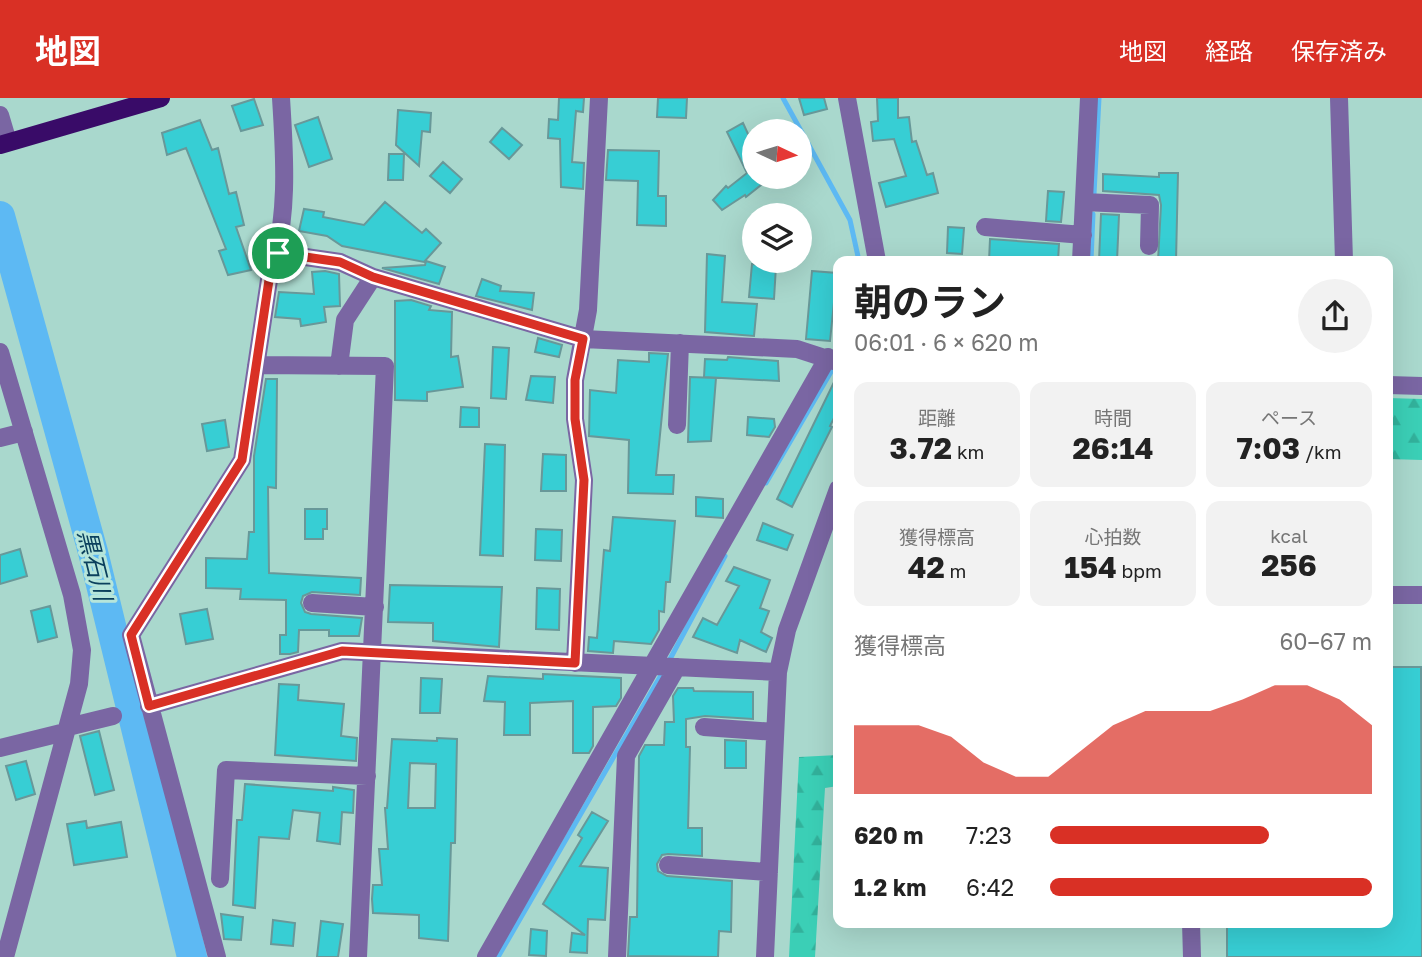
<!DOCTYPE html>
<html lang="ja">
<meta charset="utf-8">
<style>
body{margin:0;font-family:"Golos Text","Noto Sans JP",sans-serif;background:#f2f2f2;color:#222;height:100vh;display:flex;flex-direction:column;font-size:26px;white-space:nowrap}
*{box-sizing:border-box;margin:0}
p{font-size:23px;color:#767676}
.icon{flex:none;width:38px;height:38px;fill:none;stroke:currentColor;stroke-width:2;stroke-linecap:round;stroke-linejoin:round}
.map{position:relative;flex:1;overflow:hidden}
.details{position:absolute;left:833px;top:158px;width:560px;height:672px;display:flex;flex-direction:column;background:#fff;border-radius:14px;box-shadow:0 7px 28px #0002}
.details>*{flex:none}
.needle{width:46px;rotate:94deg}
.controls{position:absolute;left:742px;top:21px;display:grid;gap:14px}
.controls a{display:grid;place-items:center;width:70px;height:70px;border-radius:50%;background:#fff;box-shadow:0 7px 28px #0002;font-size:35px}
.pin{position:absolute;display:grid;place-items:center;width:60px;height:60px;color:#fff;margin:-30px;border:4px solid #fff;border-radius:50%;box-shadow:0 2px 7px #0007}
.round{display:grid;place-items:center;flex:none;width:74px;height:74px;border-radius:37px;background:#f2f2f2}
.overview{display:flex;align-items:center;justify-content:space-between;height:119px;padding:0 21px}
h1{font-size:38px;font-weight:700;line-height:52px}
.stats{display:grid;grid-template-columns:repeat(3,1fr);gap:10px;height:119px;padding:7px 21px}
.stats div{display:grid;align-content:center;border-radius:14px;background:#f2f2f2;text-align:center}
.stats b{font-size:30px;font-weight:700}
.stats small{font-size:19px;font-weight:400}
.stats p{font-size:19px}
.chart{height:196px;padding:14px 21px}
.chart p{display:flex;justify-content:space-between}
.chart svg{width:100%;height:126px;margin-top:7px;fill:#d93025;opacity:.7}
ul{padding:0 21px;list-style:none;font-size:23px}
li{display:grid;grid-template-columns:112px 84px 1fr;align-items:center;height:52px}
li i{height:18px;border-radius:9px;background:#d93025}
header{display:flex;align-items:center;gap:42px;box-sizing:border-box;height:98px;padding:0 35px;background:#d93025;color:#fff}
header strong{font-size:33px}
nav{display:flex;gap:38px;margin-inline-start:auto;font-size:24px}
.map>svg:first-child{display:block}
</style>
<header>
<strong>地図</strong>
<nav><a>地図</a><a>経路</a><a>保存済み</a></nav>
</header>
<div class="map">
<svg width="1422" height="859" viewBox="0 0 1422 859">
<defs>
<pattern id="forest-firs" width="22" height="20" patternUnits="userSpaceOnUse" patternTransform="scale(1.75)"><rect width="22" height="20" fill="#3bcfb6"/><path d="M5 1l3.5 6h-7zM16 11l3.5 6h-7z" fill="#32b19b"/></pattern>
</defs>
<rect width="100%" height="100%" fill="#a9d8cd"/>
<path fill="url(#forest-firs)" d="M1388,300L1422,301V362L1388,361Z
M838,657V688L825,690L815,859H789L799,659Z"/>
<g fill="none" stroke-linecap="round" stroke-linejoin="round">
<path stroke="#5db9f3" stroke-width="5" d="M783,0L850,122L859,163
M1094,96L1099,0
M1091,163L1093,116
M766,385L835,267
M669,563L725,458
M498,859L664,572"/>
<path stroke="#5db9f3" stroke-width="30" d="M0,118L93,454L192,859"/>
</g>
<path fill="#37ced4" stroke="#689899" stroke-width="2" fill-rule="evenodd" d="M559,0H584L583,14L576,13L572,64L584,65L583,91L561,89L560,41L548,40L549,21L558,22Z
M658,0H687L686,20L657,19Z
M799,0H824L827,11L804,17Z
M877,0H898V20L909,19L912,44L916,43L927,77L933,75L938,95L886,109L879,85L906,78L894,41L873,43L871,24L878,23Z
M254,1L263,27L241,33L232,8Z
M398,12L431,15L430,34L422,33L419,68L396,47Z
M318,19L332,61L309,69L295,27Z
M200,22L212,52L218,50L229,96L236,94L244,127L236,129L251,172L228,177L219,153L226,151L186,50L167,57L162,35Z
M743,25L754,49V79H771L746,99L745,97L722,112L713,102L726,88L728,90L747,75L727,34Z
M502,30L522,47L509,61L490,44Z
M608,52L659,53L658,98H666V128L637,127L638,83L606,82Z
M389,56H404L403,82H388Z
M443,64L462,81L450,95L430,78Z
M1159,75H1178L1176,163H1158L1161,107L1159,97L1103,93V76L1159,79Z
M1048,93L1064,94L1061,124L1046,123Z
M385,104L422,135L426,131L441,145L424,164L342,148L327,138L299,133L304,111L324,114L323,119L364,127Z
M1101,116L1119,117L1117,163H1099Z
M948,129L964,130L962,156L947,155Z
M990,141L1059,146L1058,163H989Z
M707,156L725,158L722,204L757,206L754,238L705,234Z
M426,163L445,169L439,186L382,170L425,167Z
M752,166L776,168L774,201L749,199Z
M325,173L339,176L340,208L324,209L326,224L301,228L300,221L275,219L279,194L314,196L312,174Z
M812,173L837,175L830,243L806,241Z
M482,181L501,188L500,193L534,195L532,212L476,198Z
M411,202L431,208L429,212L452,214L451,259L458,258L463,289L427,294V303L395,302V203Z
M538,240L562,247L559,259L535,254Z
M493,249L509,250L506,301L491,300Z
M649,255L668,256L656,377H674L673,396L628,395L629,342L589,338L590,292L616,295L618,262L649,264Z
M728,259L778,263L779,283L704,279L705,261L727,262Z
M838,276V312L830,328L832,329L792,409L777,401Z
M531,278L555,279L553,305L526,302Z
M690,279L716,280L711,343L688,344Z
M266,281H277L276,390L268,389L269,475L361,480L360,497L312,494L303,498L301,505L305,514L311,516L362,520L359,538H329V532H299L298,554L290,556H280V537H286V502L240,501L241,491L206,490V460L247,461L249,434H254V358Z
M461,309L479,310V329H460Z
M748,319L774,321L775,329L769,339L747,337Z
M225,322L229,349L207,353L202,326Z
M485,346L505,347L503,458L480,457Z
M543,356L566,357V393H541Z
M696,399L723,401V420L696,418Z
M305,411H327V431H323V441H305Z
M613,419L675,423L670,484H666L664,514L659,513V532L651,546L614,543L613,555L588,553L589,539L597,540L604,452L610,453Z
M763,425L793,437L787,452L757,442Z
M536,431L562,432L561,463L535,462Z
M20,451L27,478L0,486V457Z
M734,469L770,482L760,510L769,513L761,534L772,540L766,554L740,542L737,555L693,539L703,520L717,527L739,488L726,483Z
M390,487L502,489L499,549L433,543V525L388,524Z
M537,490L560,491L559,532L536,531Z
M50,508L57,539L38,544L31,513Z
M207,511L213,541L186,546L180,516Z
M1388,569H1421L1422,859H1227V824H1388Z
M543,576L621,580V600L616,608L593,609V648L589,655H573V603L530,605V637H504L505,604L484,603L488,578L543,581Z
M421,580L442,581L440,615H420Z
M279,586L299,587L298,602L344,606L341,638L357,640L356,663L275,657Z
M678,590H693L694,593L753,594V621L705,618L686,621V649H690L688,730H702V758L668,756L662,757L657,766L658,773L667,778L732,783L731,834L719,833L718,859L628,858L630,819H637L639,658L645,647H664L665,624H674L673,598Z
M99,633L114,692L95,697L80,638Z
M437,640L457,641L455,745H451L448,843L419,840V817L373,815L372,801L373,787H382L379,751H388L385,710H387L392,641L437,643ZM410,665L436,666L435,710H408Z
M725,642L746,643V670H725Z
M26,663L35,696L16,702L6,668Z
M245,686L333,693V689L354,692L353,715L342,714L340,746L317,743L320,715L293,712L289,741L259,739L255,810L233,807L237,722H242Z
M592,714L608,723L580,768L608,770L605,822L588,821L587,855L570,854L572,835L585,837L543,806L582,740L578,737Z
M86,723L87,730L121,724L127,759L74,767L67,726Z
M221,816L243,819L241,842L224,841Z
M273,822L295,825L293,848L271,846Z
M321,823L343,826L338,859H317Z
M531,831L547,833L546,858L529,857Z"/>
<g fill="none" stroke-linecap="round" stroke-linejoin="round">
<path stroke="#7a66a3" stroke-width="18" d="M847,0L877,163
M1339,0L1344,163
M0,17L8,44
M1084,104L1150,107L1149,148
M985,129L1083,137
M278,155L340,164L373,179L583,241L797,251L837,264
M1081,163L1089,0
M0,254L72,497L82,552L79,586L5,859
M256,267L385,268L358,859
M339,268L345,222L373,179
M1388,287L1422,288
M677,327L680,245
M0,340L24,334
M1388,497H1422
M312,505L375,509
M575,565L584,382L575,321V282L588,212L599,0
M149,608L342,553L778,574
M68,629L113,618
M704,629L775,634
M0,650L65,634
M668,767L769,774
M220,781L226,672L367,678
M1191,824L1192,859
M217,859L131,537L242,362L269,182C289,123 285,61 281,0
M486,859L828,259
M617,859L626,658L677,569
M765,859L778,574L787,532L838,391"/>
<path stroke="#390b68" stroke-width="18" d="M0,47L161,0"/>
</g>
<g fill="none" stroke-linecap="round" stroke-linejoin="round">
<g stroke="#fff" stroke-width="14">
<path id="route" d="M278,155L340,164L373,179L583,241L575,282V321L584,382L575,565L342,553L149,608L131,537L242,362L269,182Z"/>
</g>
<use href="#route" stroke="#d93025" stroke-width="9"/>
</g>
<g text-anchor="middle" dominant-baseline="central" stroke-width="6" stroke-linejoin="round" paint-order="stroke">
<g font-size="24" font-style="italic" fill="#0b405d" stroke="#b6e5da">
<text transform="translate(96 467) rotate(76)">黒石川</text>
</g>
</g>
</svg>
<div class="controls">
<a><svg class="needle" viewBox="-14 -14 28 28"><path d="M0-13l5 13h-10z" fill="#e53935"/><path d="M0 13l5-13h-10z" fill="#767676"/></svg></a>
<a><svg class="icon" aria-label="layers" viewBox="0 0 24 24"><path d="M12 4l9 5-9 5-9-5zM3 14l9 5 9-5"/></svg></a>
</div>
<div class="pin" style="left:278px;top:155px;background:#1e9e55"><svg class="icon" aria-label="arrive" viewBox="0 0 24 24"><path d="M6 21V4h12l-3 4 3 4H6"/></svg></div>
<section class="details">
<div class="overview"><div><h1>朝のラン</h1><p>06:01 · 6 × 620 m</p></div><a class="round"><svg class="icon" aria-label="share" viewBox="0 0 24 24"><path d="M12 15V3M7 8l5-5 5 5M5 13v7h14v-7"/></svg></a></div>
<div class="stats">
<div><p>距離</p><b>3.72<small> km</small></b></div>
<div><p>時間</p><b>26:14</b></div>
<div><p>ペース</p><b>7:03<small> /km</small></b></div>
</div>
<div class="stats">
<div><p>獲得標高</p><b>42<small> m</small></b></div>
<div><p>心拍数</p><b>154<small> bpm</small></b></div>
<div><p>kcal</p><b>256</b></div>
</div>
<div class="chart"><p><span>獲得標高</span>60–67 m</p>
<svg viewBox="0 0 160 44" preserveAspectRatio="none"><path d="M0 44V20L10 20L20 20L30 24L40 33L50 38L60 38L70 29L80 20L90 15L100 15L110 15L120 11L130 6L140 6L150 11L160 20V44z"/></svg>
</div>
<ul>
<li><b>620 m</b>7:23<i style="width:68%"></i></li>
<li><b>1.2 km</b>6:42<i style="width:100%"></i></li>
</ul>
</section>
</div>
